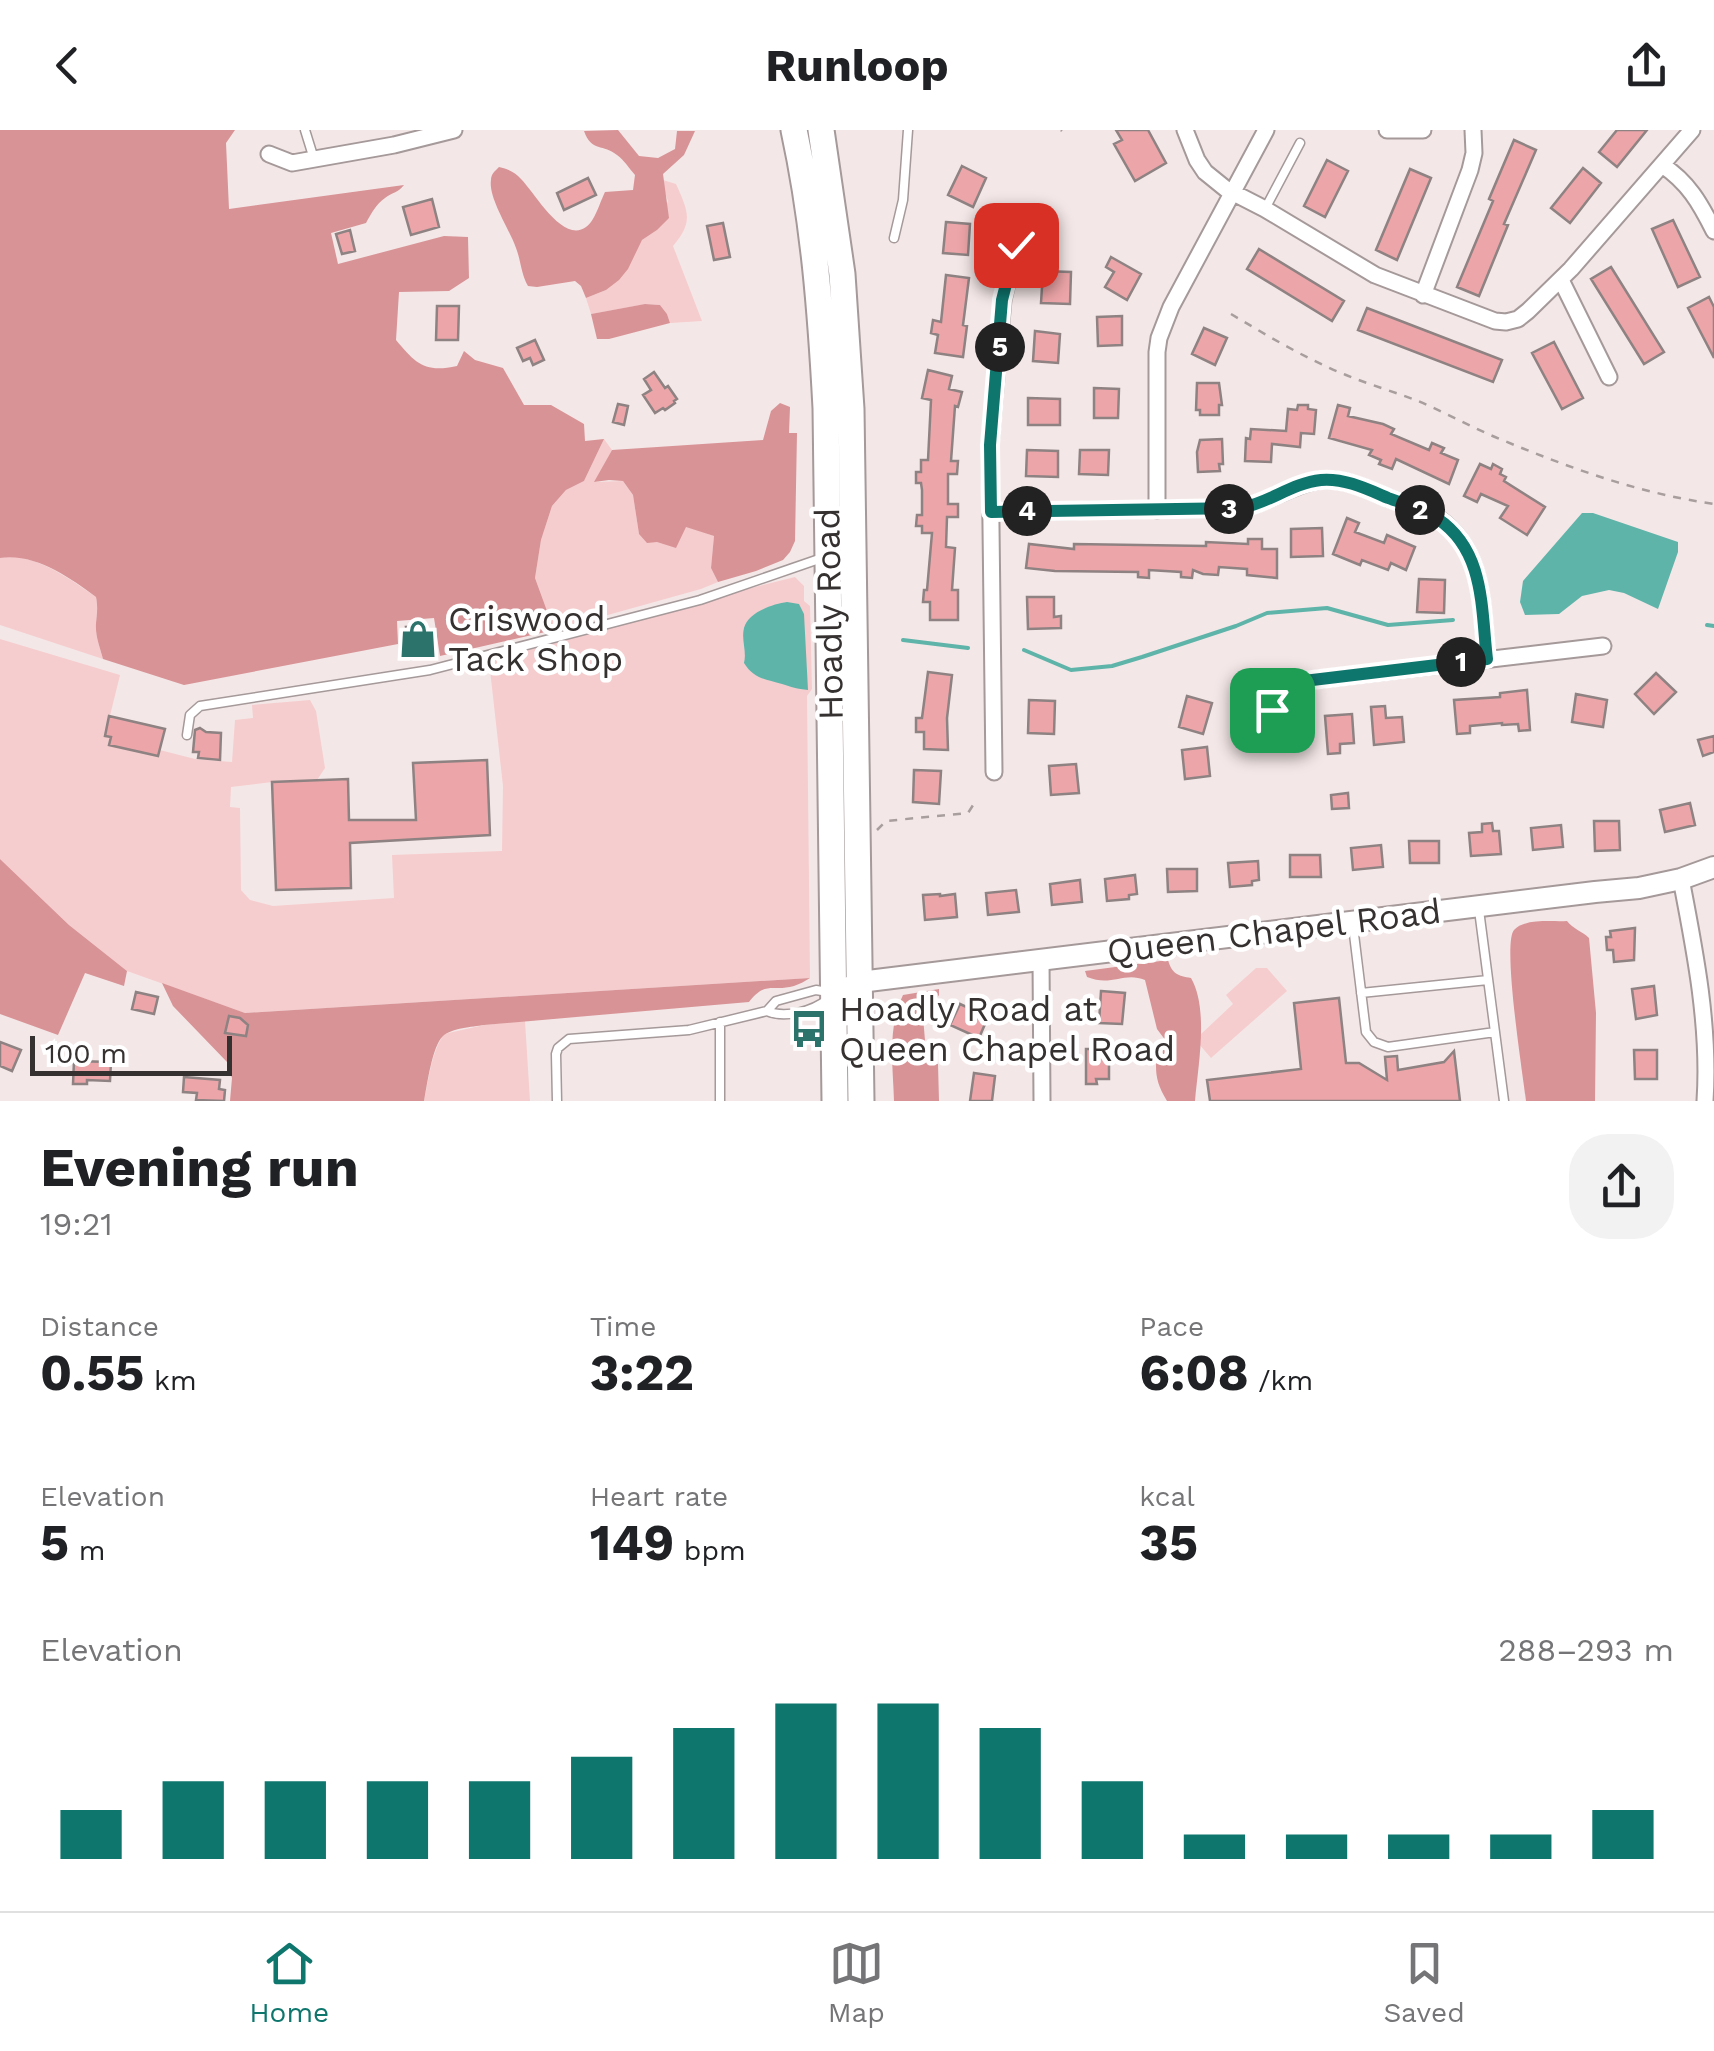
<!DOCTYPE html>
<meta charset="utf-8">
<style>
body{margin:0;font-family:"Work Sans",sans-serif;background:#f2f2f2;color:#202124;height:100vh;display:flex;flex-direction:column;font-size:38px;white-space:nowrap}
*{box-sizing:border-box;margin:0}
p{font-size:32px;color:#757577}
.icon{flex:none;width:55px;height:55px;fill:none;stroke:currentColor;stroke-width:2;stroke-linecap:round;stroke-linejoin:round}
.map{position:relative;height:971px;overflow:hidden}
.side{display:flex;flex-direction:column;background:#fff;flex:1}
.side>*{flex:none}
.scale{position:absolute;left:30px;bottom:25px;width:202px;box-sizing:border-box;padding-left:10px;border:5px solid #363131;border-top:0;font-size:28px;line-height:35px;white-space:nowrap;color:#363131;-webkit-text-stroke:8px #fff;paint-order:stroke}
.pin{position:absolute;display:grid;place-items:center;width:85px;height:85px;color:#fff;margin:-42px;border-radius:20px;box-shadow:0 5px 15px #0006}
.km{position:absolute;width:50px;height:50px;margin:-25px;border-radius:50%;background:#222;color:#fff;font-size:28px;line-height:50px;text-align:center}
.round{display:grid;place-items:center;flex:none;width:105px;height:105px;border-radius:40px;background:#f2f2f2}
.summary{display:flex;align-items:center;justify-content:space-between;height:170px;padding:0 40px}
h1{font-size:55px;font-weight:700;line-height:75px}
.metrics{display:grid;grid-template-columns:repeat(3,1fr);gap:15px;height:170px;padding:10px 40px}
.metrics div{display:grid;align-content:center}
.metrics b{font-size:50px;font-weight:700}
.metrics small{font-size:28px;font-weight:400}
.metrics p{font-size:28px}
.chart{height:280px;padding:20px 40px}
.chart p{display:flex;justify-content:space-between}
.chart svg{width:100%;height:180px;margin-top:10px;stroke:#0f766e;stroke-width:6}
header{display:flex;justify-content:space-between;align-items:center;height:130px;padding:0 40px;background:#fff;font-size:45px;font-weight:700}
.dock{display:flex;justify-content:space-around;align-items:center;height:140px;border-top:2px solid #e0e0e0;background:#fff;font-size:28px;color:#757577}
.dock a{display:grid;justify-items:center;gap:5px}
.dock .current{color:#0f766e}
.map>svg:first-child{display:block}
</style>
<header><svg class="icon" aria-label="back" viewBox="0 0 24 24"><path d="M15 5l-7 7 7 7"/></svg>Runloop<svg class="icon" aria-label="share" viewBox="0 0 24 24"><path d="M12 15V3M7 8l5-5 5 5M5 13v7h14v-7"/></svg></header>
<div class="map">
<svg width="1714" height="971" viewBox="0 0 1714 971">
<rect width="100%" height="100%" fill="#f4e7e7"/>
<path fill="#f6cdce" d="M663,50L676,54C688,81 694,92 673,116L702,191L670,193L667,184L660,175L646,174L591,184L586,168L606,160L642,110L657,100L668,71L663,58Z
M604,309L612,320L595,352L623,351L633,365L639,404L685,396L714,406L711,438L718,452L701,459L554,500L535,448L541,410L552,376L566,360L584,351Z
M12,426C44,430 70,449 96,467C98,477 97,483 96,493C95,506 100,517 103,529L0,495V428Z
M795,447L804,456V471L810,476L812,559L807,566L810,848L245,883L127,841L69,795L0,729V509L120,545L105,606L195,629L232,632L235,590L253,588L252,575L310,570L316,581L325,638L317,650L272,652L231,657L230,677L240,678L241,760L250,770L273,776L394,768L392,725L502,721L503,656L489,531L632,488Z
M1256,838H1267L1287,861L1211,928L1199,914L1200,905L1233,874L1226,865Z
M525,891L530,971H424C429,949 431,923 444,904L484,895Z"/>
<path fill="#d89396" d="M0,0H235L226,13L229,79L404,55C398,63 393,62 385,68C376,74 371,84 366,93L331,103L338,134L444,106L468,107L469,148L449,161L399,162L396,210C416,234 425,243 457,236L464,221L475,230L503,238L524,275H551L584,294L585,311L604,309L584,351L566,360L552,376L541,410L535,448L554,500L440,526L434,488L397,491L398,514L184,555L103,529C100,517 95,506 96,493C97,483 98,477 96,467C69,447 35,423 0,428Z
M618,0L639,26L658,28L675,19L677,1H695L684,25L663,44L669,88L657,100L642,110L628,139L619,150L606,160L586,168L581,156L575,151L537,157L528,156C521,144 521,131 516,118C510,100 488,68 491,50C491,44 495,41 499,37C508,39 515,42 521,49C535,63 563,114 586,97C595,91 600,72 605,62L633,60L635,45C629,38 624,30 617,25C604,14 591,22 584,1Z
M645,174L660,175L667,184L670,193L609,209H597L591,184Z
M780,273L790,277L789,303H797L795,411L790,422L783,430L756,441L718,452L711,438L714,406L686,397L676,418L657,412L647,413L639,404L633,365L623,351L609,350L594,352L612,320L763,310L771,281Z
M0,729L69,795L127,841L124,856L85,843L58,905L0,884Z
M1567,791C1573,799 1582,801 1589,808L1596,883L1595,971H1526C1523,945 1502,814 1514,800C1525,788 1552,792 1567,791Z
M1168,830C1172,844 1178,846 1191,848C1209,879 1198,936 1195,971H1167C1155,951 1155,942 1157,919L1166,911L1157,899L1145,850C1124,841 1112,857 1087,847L1085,841Z
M810,848C805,851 800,854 794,856C773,862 766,850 749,872L484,895C472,897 452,898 443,906C432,916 427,956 424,971H230L232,948L227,932L173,876L162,853L245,883Z
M939,859V865L933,874L922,875L927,934H938L939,971H894C893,936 887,898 903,865Z"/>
<path fill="#5fb4aa" d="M1582,383H1593L1678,412V422L1658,479L1624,463L1609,460L1582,466L1559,484L1525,485L1520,472L1523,451Z
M787,472L799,474L804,484L808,560C797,559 791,557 782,554C765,549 754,549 744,533C747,521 741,510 744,498C748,482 773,474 787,472Z"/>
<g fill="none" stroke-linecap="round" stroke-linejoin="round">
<path stroke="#5fb4aa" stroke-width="4" d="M1707,495L1714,496
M903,510L968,518
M1024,520L1071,540L1112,536L1142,527L1236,496L1267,483L1327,478L1388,495L1453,490"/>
</g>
<path fill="#eca5a8" stroke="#8e8283" stroke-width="2.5" d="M1116,0H1148L1166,33L1135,51L1114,14L1122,10Z
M1617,0H1647L1617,37L1599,22Z
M1514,10L1536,20L1504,94L1508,95L1479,166L1457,157L1493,71L1489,69Z
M1327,30L1348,41L1325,87L1304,76Z
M962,36L986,48L973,77L948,65Z
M1583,38L1601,53L1570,93L1551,78Z
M1410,39L1431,48L1397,130L1376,120Z
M588,48L596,65L564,80L557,63Z
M432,69L439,97L411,105L403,77Z
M1673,90L1700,147L1678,157L1652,99Z
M946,92L970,94L968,125L943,123Z
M723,93L730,127L714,130L707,96Z
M350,100L355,121L342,124L336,104Z
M1259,119L1344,171L1332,191L1247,139Z
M1111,127L1141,144L1127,170L1105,157L1114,142L1106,137Z
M1611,137L1664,222L1644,234L1591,149Z
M1043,141L1071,142L1070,174L1041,173Z
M946,145L969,148L963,195L967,196L963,227L935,223L938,205L931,203L933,190L941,192Z
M1709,167L1714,177V228L1688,178Z
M437,176H459L458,210H436Z
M1367,178L1502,230L1493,252L1358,200Z
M1122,186V215L1098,216L1097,187Z
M1204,198L1227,208L1215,235L1192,224Z
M1035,201L1060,204L1058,233L1033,231Z
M535,210L544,230L533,235L530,228L523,231L517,218Z
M1554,212L1583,268L1562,279L1532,223Z
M928,240L952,246L949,259L962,262L958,277L955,276L951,331H958L957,344H948V374H958V387H947L946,417L955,418L952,460H958V490H930V472H923L924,460H927L932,403H922V396H916L917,385H922V360L921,353H916V342H921V330H928L931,270L922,268Z
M654,242L665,258L668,256L677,269L674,271L675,273L665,280L663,278L655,283L643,265L651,260L644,249Z
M1197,253H1219L1222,275H1219V285H1200V280H1196Z
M1094,258L1119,259L1118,288H1094Z
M1028,268L1060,269V295H1028Z
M618,274L628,276L624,295L613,292Z
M1298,275H1308V279L1316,280L1314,304L1301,303L1300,317L1272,314L1271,332L1245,331L1246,308L1250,309L1251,299L1286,301L1288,279L1297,280Z
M1338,275L1350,278L1348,286L1383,294L1394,299L1391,304L1429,320L1432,313L1444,318L1441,323L1458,330L1449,354L1396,329L1392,339L1379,334L1381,330L1369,325L1372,320L1329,308Z
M1222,309L1223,334H1219L1220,341L1198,342L1197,322L1200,310Z
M1027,320L1058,321V347L1026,346Z
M1080,320H1109L1108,345L1079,344Z
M1480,334L1491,339L1493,334L1502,339L1500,344L1506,347L1504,351L1545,377L1527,405L1500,388L1508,376L1481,364L1477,372L1464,366Z
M1347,388L1359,393L1355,402L1384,413L1387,405L1415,417L1406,440L1391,433L1388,440L1362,430L1360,435L1333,424Z
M1322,398L1323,426L1291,427V399Z
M1248,409H1262V419H1277V448L1247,445V439L1219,437L1218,445L1203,444L1193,440L1192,448L1181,447V442L1149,440V448L1138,447V442L1055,441L1026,438L1029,414L1074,419V414L1206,416V412L1248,414Z
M1419,449L1445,450L1444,483L1417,482Z
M1027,467H1054V487L1061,486V498L1028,499Z
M427,496L429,521H426V527L411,529L406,497Z
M928,542L952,545L947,588L948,620L924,619V602H916V588H922Z
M1656,543L1676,562L1654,584L1635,564Z
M1527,560L1530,600L1519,601L1518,594L1502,595V593L1470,596V603L1457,604L1454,570L1500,567V563Z
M1576,564L1607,570L1603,597L1572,592Z
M1187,566L1212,573L1203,604L1179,597Z
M1029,570L1055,571L1054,604L1028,603Z
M1385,576L1386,588L1402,587L1404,612L1374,615L1371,577Z
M1352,584L1354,613L1340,614V623L1328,624L1325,586Z
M109,586L165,599L158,626L109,615L111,607L105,606Z
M200,598L206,602L221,603L220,630L198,628L199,622H193L195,600Z
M1714,606V622L1703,626L1698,610Z
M1207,617L1210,646L1185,649L1182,620Z
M487,630L490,705L350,713L351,758L276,760L272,652L348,649L349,690H416L413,633Z
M1076,634L1079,663L1051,665L1049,636Z
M914,640L941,641L939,674L913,672Z
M1348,663L1349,678L1332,679L1331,665Z
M1690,673L1695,695L1665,702L1660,680Z
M1594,691H1619L1620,720L1595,721Z
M1492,693L1493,701H1499L1501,724L1471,726L1469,703L1482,702V694Z
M1561,695L1563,717L1533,720L1531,698Z
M1409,711H1439V733H1410Z
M1381,715L1383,737L1353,740L1351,718Z
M1290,725H1320L1321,747H1290Z
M1258,731L1259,750L1252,751V755L1230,757L1228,733Z
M1167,739H1197V761L1168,762Z
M1135,745L1137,764L1129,765V769L1107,771L1105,749Z
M1080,750L1082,772L1052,775L1050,754Z
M1016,760L1019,782L988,785L986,763Z
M940,764V766L955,764L957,787L925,790L923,765Z
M1635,798L1634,830L1614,832L1613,820H1607L1606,807H1611L1610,801Z
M1654,856L1657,885L1636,889L1632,859Z
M1101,861L1125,863L1122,894L1099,893Z
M136,862L158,867L154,884L132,879Z
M1339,868L1346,933H1359L1387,950L1385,927L1397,926L1398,940L1444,932L1454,921L1460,971H1210L1207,950L1301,939L1294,873Z
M960,874L988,887L979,908L950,895Z
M229,886L240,888L248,895L246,906L225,903Z
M0,912L21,920L12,941L0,936Z
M1086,919H1109V949H1096L1097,954H1086Z
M1634,920H1657V949H1635Z
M74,931L111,932L110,951L87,950V954H73Z
M974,943L995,946L992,971H970Z
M184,947L220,950L219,959L225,960L224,971L196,970L197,963L183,962Z"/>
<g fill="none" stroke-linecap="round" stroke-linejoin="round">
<g stroke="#a5999a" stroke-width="11">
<path id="service" d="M305,0L314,29
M1265,79L1300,13
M894,108L903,70L908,0
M187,605L190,585L200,576L430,540L700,470L822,428
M1479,780L1504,971
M1353,796L1366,902L1374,912L1388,917L1495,902
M1361,863L1488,850
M767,881C785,889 813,881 828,869
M720,892V971
M557,971L556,924L558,918L569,909L689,900L767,881L776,871L816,860L828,862"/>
</g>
<g stroke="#a5999a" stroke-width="19">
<path id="minor" d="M1185,0L1197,30L1205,42L1226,59L1265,79L1375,145L1495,191L1506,192L1518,189L1528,181L1571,139L1692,0
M1387,0H1423
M269,24L292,33L394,15L454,0
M1662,35C1688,52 1700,73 1714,101
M1561,150L1609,247
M1423,165L1470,40L1474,23L1473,0
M1157,380V222L1159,208L1171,177L1266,0
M991,382L1241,378C1269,373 1292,354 1321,350C1345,348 1367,359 1388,368C1404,374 1424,379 1438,388C1485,421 1481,478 1487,529
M1257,602L1282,566L1304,551L1603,516
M994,642L990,315L1003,170L1016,115L1023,94
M1681,749C1695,821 1710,897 1705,971
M1041,828L1042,971"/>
</g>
<g stroke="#a5999a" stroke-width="24">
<path id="tertiary" d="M849,857L860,852L1595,762L1639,758L1681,749L1714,737"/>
</g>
<g stroke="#a5999a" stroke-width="29">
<path id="primary" d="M794,0C814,92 821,184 826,278L835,971
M821,0L842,144L851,279L861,971"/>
</g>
<path stroke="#a89e9e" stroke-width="2.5" stroke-dasharray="8 8" stroke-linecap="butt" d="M1061,0L1062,1
M1231,184C1268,206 1306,229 1346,245C1370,255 1395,262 1418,271C1444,282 1469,296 1495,307C1567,337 1637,363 1714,374
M877,700L886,691L968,683L977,669"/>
<use href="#service" stroke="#fff" stroke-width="8"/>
<use href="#minor" stroke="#fff" stroke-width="15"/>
<use href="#tertiary" stroke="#fff" stroke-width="20"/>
<use href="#primary" stroke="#fff" stroke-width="25"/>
</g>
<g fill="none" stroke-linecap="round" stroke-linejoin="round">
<g stroke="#fff" stroke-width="20">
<path id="route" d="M1016,115L1002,170L990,315L991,382L1241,378C1269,373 1292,353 1321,350C1345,348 1367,359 1388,368C1404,374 1424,379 1438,389C1485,421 1481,478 1487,529L1304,551L1282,566L1272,580"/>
</g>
<use href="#route" stroke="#0f766e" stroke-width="12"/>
</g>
<defs>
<g id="shop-bare" transform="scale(3)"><path d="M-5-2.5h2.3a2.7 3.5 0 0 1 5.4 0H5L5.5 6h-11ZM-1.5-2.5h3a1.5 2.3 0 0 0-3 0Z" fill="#2b736b" stroke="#fff" stroke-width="2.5" paint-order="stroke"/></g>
<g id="bus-bare" transform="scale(3)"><path d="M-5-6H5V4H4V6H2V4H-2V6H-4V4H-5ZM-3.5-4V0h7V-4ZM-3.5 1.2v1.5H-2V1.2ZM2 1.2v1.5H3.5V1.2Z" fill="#2b736b" stroke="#fff" stroke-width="2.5" paint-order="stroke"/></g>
</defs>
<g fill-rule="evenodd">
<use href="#shop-bare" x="418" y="509"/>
<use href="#bus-bare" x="809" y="899"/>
</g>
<g text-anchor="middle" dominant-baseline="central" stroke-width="9" stroke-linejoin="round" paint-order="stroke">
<g font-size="35" fill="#363131" stroke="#fff">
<text transform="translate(829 484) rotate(-91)">Hoadly Road</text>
<text transform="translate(1274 801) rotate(-7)">Queen Chapel Road</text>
</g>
<g font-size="35" fill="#363131" stroke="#fff" text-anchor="start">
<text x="448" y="489">Criswood<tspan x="448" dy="40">Tack Shop</tspan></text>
<text x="839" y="879">Hoadly Road at<tspan x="839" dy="40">Queen Chapel Road</tspan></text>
</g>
</g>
</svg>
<div class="scale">100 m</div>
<div class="pin" style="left:1272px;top:580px;background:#1e9e55"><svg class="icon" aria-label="arrive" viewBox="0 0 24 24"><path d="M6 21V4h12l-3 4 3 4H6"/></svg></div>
<div class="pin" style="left:1016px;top:115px;background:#d93025"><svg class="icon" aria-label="check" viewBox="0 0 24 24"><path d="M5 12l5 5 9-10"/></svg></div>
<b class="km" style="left:1461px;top:532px">1</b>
<b class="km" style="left:1420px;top:380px">2</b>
<b class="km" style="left:1229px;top:379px">3</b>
<b class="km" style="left:1027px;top:381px">4</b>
<b class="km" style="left:1000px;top:217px">5</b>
</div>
<section class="side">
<div class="summary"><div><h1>Evening run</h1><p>19:21</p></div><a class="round"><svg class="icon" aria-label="share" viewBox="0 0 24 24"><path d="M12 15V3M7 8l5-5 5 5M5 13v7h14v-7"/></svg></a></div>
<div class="metrics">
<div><p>Distance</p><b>0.55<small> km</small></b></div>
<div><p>Time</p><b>3:22</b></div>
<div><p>Pace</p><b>6:08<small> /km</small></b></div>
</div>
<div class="metrics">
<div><p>Elevation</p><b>5<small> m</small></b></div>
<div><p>Heart rate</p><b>149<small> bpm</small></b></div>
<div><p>kcal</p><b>35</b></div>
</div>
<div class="chart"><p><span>Elevation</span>288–293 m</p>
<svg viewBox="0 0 160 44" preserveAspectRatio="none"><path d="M5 44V32M15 44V25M25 44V25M35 44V25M45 44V25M55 44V19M65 44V12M75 44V6M85 44V6M95 44V12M105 44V25M115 44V38M125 44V38M135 44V38M145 44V38M155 44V32"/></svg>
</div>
</section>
<nav class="dock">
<a class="current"><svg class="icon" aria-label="home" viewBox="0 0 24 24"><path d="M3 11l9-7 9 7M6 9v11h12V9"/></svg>Home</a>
<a><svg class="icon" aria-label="map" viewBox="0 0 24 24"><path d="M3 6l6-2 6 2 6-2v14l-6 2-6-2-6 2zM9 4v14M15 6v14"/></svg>Map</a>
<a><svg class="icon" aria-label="saved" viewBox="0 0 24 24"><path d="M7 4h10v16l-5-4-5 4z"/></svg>Saved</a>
</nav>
